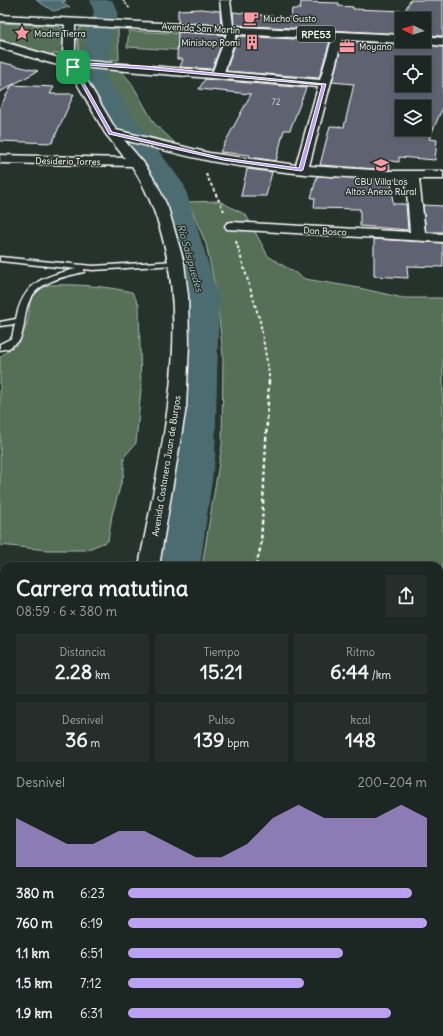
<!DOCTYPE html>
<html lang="es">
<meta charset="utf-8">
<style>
body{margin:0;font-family:Delius,sans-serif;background:#252e2a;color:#f1f3f6;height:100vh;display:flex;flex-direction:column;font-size:15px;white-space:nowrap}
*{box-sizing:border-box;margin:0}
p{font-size:13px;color:#a0a5a5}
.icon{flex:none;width:22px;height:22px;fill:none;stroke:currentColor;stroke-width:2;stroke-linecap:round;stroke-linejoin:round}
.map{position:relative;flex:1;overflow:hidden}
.panel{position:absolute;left:0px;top:562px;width:443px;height:474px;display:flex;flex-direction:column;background:#1c2622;border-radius:12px 12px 0 0;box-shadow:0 2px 6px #0003,0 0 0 1px #3a4340}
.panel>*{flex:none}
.needle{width:26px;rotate:275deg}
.fabs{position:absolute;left:395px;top:12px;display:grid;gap:8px}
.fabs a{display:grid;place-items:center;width:36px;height:36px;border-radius:0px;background:#1c2622;box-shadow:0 2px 6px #0003,0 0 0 1px #3a4340;font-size:20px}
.pin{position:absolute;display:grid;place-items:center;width:34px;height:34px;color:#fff;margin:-17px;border-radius:8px;box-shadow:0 2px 6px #0006}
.round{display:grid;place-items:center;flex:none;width:42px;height:42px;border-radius:0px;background:#252e2a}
.head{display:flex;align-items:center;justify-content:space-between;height:68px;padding:0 16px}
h1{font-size:22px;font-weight:700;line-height:30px}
.metrics{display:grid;grid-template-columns:repeat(3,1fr);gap:6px;height:68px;padding:4px 16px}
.metrics div{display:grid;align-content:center;border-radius:0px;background:#252e2a;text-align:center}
.metrics b{font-size:20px;font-weight:700}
.metrics small{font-size:11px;font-weight:400}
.metrics p{font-size:11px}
.chart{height:112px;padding:8px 16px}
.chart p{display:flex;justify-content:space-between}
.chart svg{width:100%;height:72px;margin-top:4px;fill:#bca0f2;opacity:.7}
ul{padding:0 16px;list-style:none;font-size:13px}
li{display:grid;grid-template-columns:64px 48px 1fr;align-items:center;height:30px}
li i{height:10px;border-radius:5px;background:#bca0f2}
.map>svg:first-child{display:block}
</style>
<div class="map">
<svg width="443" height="1036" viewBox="0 0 443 1036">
<rect width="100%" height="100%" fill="#26332d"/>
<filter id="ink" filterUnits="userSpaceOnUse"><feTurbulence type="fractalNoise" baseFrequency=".025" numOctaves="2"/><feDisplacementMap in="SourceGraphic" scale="8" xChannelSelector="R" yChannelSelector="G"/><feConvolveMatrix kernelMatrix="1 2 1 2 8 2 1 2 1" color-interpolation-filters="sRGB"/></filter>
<g filter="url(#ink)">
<path fill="#547057" stroke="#aab8ab" d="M0,23L58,26L64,30L63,52L50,55L0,39Z
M81,27L118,29L119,60L79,57L77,32Z
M129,31L185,34L177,50L127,47Z
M88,68L120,70L131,82L154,123L175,143L119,130L84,69Z
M219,201L246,215L268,256L305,279L359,288L403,298H443V1036H7L10,1032H439V566H202L222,445L223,355L216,291L206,244L188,202Z
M48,285C77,284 105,286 132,292L139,305L141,389L136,443L124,457V473L112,515L108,541L86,550H47L0,545V357C12,347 23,339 27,323C33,300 22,299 48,285Z
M0,614H4V753L0,754Z"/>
<path fill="#4c6d72" stroke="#94a7aa" d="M36,0H64L66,1L62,2L70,7L53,11Z"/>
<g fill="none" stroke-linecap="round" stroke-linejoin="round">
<path fill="#4c6d72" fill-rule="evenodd" d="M90,0H112L118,12L108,56L107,78L135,119L184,185L219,298L215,458L200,566H152L173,458L183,298L154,185L110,124L81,78L82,56L94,12Z
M4,956V1026L0,1028V957Z"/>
</g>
<path fill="#5e6471" stroke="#fff" fill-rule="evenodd" d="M410,0H443V36L424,35V19H402V34L234,25L233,12L288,18L291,17L292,9H300L301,2L339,3L338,6L353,7V9L405,11Z
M202,9L220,11L221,25L178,22V10Z
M178,32L225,35L212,69L180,67L183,59H177Z
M238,36L330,41L319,78L226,71Z
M343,41L402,44L408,41H418L420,44L443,47V107L429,139L437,140L435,160L399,157V162L389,161L390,170L320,165L330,126L344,127L354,84L332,82ZM402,63H424V85H402ZM402,107H424V129H402Z
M0,62L38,71L12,85L54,87L50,94H74L52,143L0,141V107L12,85L0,92Z
M205,79L306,88L290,130H284L276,161L249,157L250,155L220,152L251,94L199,89Z
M247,169L272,172L266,196H241Z
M317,176L391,180L393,204H406L408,230L360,226V209L314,208L315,198H311Z
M423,205L443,206V232H426Z
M374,239L443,243V267L407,266L408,278L374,276Z"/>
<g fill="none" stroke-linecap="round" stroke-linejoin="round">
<g stroke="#fff" stroke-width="3">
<path id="service" d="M0,257L93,266L176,261L180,263L176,265L93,270L84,269V272C59,278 32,282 26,311C24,320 24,332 19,341L9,348L0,350V344L12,338L15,324L0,326V322L16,319C23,283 43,276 76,269L0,261Z"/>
</g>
<g stroke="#fff" stroke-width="3">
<path id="minor" d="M220,0H230L233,26L237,33L224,72L320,80L333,36L334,34H342L343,36L309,166L388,171H443V179H419L425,233L443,234V242L227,229L225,226L227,223L232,222L410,232L406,179C340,178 274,173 210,161C181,155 152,147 124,140L143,162L157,184L168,208L184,263L188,296L189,344L186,407L159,566H139C163,439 206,284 132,166L0,163V155L125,158L105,133L69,69L63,66L50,63L0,48V41L62,59L63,54L65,22L70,19L75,22V54L73,60L213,71L227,33L223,26ZM79,67L318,87L296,165L209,153L116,130Z
M4,915V947L0,948V916Z"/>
</g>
<g stroke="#fff" stroke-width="3">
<path id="primary" d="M0,15L402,35V41H407L402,43L0,21Z
M424,36L443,38V46L420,43L419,41H424Z"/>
</g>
<path stroke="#fff" stroke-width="1.5" stroke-dasharray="2.5 1.5" stroke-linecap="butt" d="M123,0L130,9"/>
<path stroke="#fff" stroke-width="2" stroke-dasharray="3 2.5" stroke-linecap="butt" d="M206,174L224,211
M236,241L260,321L269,374V381"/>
<path stroke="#fff" stroke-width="2.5" stroke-dasharray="4 3" stroke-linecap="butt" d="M256,566L261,545L269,380"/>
<use href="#service" fill="#26332d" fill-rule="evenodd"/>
<use href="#minor" fill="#26332d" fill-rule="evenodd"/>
<use href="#primary" fill="#26332d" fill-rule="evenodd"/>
</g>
</g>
<path fill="#bca0f2" stroke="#fff" fill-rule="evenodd" d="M66,62L144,66L326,84L303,170L301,171L223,160L109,134L72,67L64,63ZM71,64L144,69L322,85L299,168L223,158L112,132L75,67Z"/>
<defs>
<g id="cafe-bare" transform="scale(1.2)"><path d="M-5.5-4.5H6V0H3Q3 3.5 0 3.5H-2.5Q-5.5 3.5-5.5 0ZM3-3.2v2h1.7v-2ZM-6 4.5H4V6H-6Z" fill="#ff9aa2" stroke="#26332d" stroke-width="2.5" paint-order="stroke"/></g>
<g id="sight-bare" transform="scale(1.2)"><path d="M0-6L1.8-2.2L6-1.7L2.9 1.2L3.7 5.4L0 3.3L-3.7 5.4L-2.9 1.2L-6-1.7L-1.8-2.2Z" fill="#ff9aa2" stroke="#26332d" stroke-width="2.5" paint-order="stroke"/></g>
<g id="building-bare" transform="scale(1.2)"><path d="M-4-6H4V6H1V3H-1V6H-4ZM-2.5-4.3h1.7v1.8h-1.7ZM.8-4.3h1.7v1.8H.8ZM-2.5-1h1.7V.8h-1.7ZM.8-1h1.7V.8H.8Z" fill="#ff9aa2" stroke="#26332d" stroke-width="2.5" paint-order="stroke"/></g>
<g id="office-bare" transform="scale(1.2)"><path d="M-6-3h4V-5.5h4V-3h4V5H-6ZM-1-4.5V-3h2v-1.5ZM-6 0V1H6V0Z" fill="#ff9aa2" stroke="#26332d" stroke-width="2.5" paint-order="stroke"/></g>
<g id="school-bare" transform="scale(1.2)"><path d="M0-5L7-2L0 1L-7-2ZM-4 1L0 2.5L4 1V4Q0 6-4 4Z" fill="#ff9aa2" stroke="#26332d" stroke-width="2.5" paint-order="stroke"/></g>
</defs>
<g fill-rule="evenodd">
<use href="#cafe-bare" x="251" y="18"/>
<use href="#sight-bare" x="22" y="33"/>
<use href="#building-bare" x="252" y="42"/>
<use href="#office-bare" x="347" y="46"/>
<use href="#school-bare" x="381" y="165"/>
</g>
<g text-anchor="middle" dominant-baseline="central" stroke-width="3" stroke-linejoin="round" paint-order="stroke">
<g font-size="9" fill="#fff" stroke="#26332d" text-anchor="start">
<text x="263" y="18">Mucho Gusto</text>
<text x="34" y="33">Madre Tierra</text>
<text x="240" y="42" text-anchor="end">Minishop Romi</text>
<text x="359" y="46">Moyano</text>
<text x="381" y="181" text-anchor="middle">CBU Villa Los<tspan x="381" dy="10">Altos Anexo Rural</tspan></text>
</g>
<g font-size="9" fill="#fff" stroke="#26332d">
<text transform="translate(201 28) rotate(3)">Avenida San Martín</text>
<text transform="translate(68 161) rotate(1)">Desiderio Torres</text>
<text transform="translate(325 231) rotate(3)">Don Bosco</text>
<text transform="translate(166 466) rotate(-81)">Avenida Costanera Juan de Burgos</text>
</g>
<g font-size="9" fill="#d7d8dc">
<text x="276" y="101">72</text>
</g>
<rect fill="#26332d" stroke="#bec2c0" stroke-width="1" x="297" y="26" width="38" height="16" rx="3"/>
<g font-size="10" font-weight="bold" fill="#fff">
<text x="316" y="34">RPE53</text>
</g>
<g font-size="10" font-style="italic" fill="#aebdc0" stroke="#26332d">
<text transform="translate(190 258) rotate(74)">Río Salsipuedes</text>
</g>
</g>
</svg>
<div class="fabs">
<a><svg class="needle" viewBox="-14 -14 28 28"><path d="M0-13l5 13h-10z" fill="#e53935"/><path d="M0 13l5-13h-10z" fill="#a0a5a5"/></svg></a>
<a><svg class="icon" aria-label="locate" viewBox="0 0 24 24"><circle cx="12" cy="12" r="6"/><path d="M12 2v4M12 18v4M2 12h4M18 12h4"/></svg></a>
<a><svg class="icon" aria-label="layers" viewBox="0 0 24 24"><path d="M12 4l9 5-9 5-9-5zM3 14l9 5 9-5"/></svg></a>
</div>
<div class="pin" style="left:73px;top:67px;background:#1e9e55"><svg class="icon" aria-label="arrive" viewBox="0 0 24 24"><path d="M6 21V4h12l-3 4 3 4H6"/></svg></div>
<section class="panel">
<div class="head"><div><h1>Carrera matutina</h1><p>08:59 · 6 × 380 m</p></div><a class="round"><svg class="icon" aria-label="share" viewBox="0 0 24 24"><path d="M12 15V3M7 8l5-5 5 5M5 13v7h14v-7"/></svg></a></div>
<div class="metrics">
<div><p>Distancia</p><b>2.28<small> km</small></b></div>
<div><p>Tiempo</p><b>15:21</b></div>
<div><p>Ritmo</p><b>6:44<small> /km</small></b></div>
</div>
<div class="metrics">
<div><p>Desnivel</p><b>36<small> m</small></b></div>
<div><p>Pulso</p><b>139<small> bpm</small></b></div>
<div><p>kcal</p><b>148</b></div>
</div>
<div class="chart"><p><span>Desnivel</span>200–204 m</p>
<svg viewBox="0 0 160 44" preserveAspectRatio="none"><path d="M0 44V14L10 22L20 30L30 30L40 22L50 22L60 30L70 38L80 38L90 30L100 14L110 6L120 14L130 14L140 14L150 6L160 14V44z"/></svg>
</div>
<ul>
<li><b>380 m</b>6:23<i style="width:95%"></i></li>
<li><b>760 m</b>6:19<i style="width:100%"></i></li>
<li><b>1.1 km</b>6:51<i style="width:72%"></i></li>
<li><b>1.5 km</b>7:12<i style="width:59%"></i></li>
<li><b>1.9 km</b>6:31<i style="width:88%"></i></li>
</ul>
</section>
</div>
